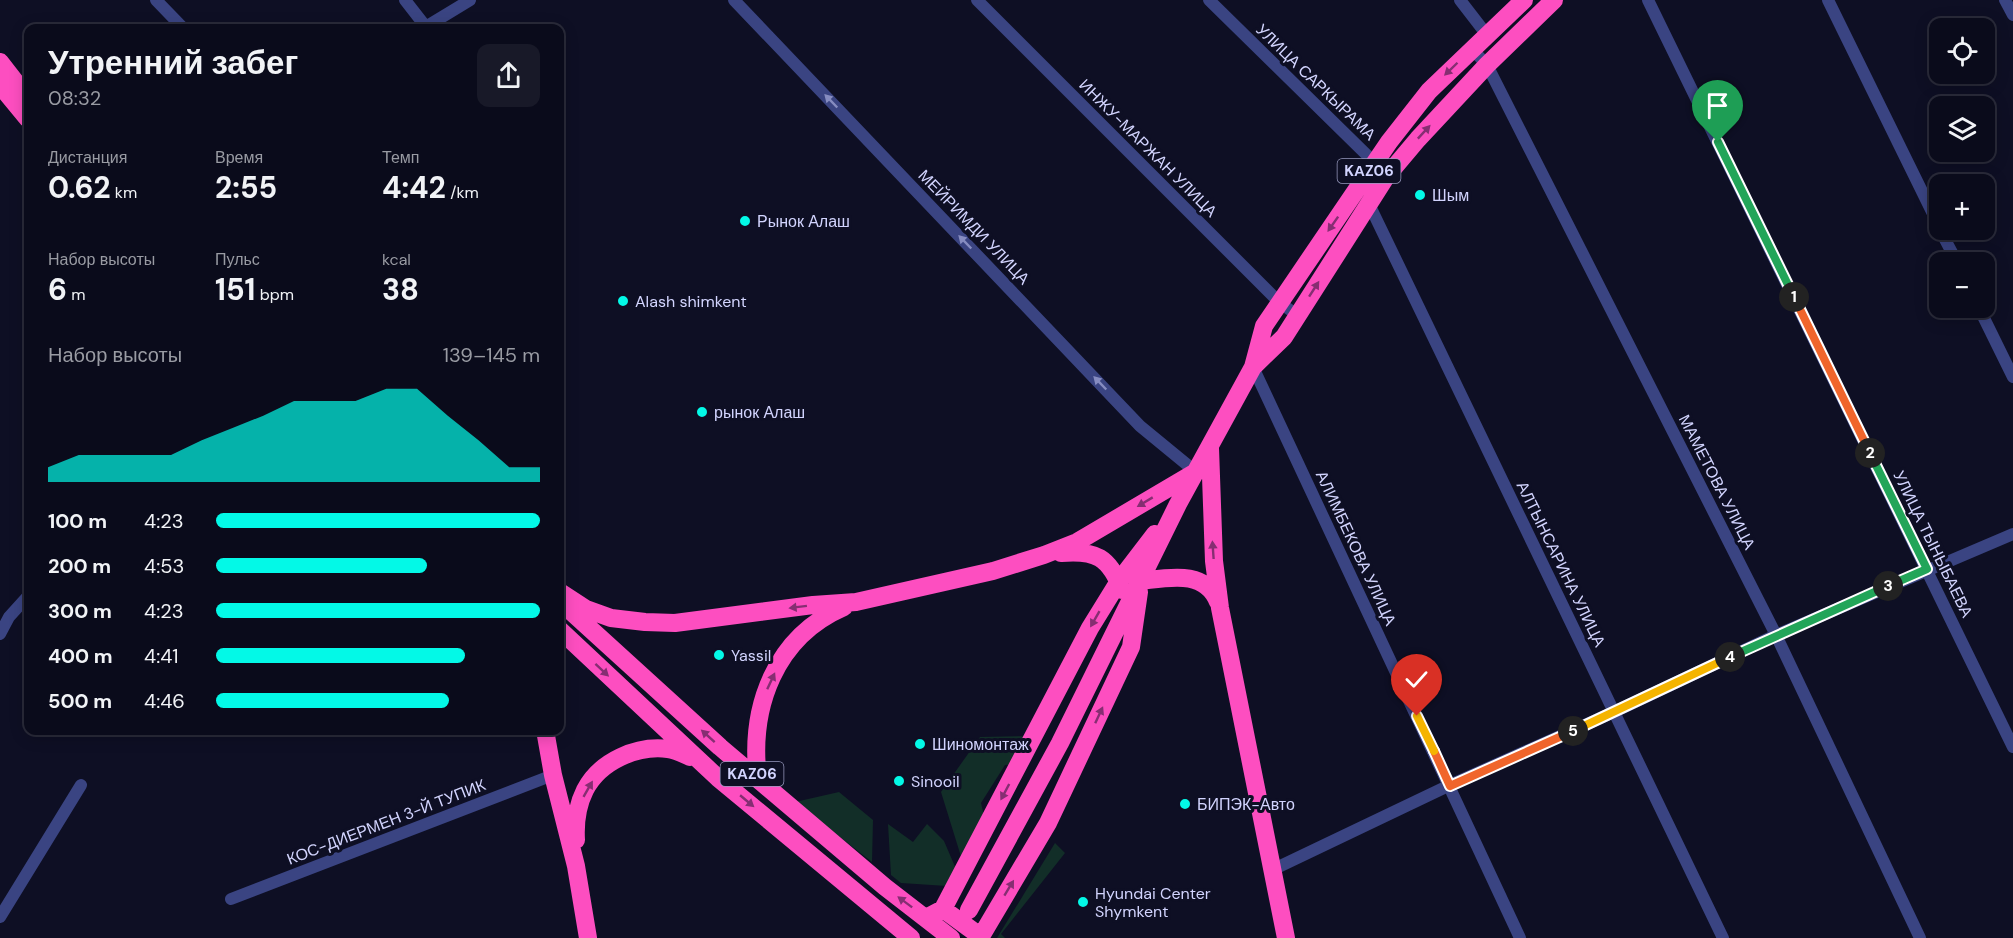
<!DOCTYPE html>
<html lang="ru">
<meta charset="utf-8">
<style>
body{margin:0;font-family:"DM Sans",sans-serif;background:#181928;color:#f1f3f6;height:100vh;display:flex;flex-direction:column;font-size:22px;white-space:nowrap}
*{box-sizing:border-box;margin:0}
p{font-size:20px;color:#999ba3}
.icon{flex:none;width:33px;height:33px;fill:none;stroke:currentColor;stroke-width:2;stroke-linecap:round;stroke-linejoin:round}
.map{position:relative;flex:1;overflow:hidden}
.panel{position:absolute;left:24px;top:24px;width:540px;height:711px;display:flex;flex-direction:column;background:#0a0b1b;border-radius:12px;box-shadow:0 3px 15px #0003,0 0 0 2px #2a2b3a}
.panel>*{flex:none}
.fabs{position:absolute;left:1929px;top:18px;display:grid;gap:12px}
.fabs a{display:grid;place-items:center;width:66px;height:66px;border-radius:12px;background:#0a0b1b;box-shadow:0 3px 15px #0003,0 0 0 2px #2a2b3a;font-size:30px}
.pin{position:absolute;display:grid;place-items:center;width:51px;height:51px;color:#fff;margin:-62px -26px;border-radius:50% 50% 50% 0;rotate:-45deg;box-shadow:0 0 6px #0007}
.pin .icon{rotate:45deg}
.km{position:absolute;width:30px;height:30px;margin:-15px;border-radius:50%;background:#222;color:#fff;font-size:16px;line-height:30px;text-align:center}
.round{display:grid;place-items:center;flex:none;width:63px;height:63px;border-radius:12px;background:#181928}
.head{display:flex;align-items:center;justify-content:space-between;height:102px;padding:0 24px}
h1{font-size:33px;font-weight:700;line-height:45px}
.metrics{display:grid;grid-template-columns:repeat(3,1fr);gap:9px;height:102px;padding:6px 24px}
.metrics div{display:grid;align-content:center}
.metrics b{font-size:30px;font-weight:700}
.metrics small{font-size:16px;font-weight:400}
.metrics p{font-size:16px}
.chart{height:168px;padding:12px 24px}
.chart p{display:flex;justify-content:space-between}
.chart svg{width:100%;height:108px;margin-top:6px;fill:#03f9e7;opacity:.7}
ul{padding:0 24px;list-style:none;font-size:20px}
li{display:grid;grid-template-columns:96px 72px 1fr;align-items:center;height:45px}
li i{height:15px;border-radius:8px;background:#03f9e7}
.map>svg:first-child{display:block}
</style>
<div class="map">
<svg width="2013" height="938" viewBox="0 0 2013 938">
<rect width="100%" height="100%" fill="#0e0f24"/>
<path fill="#122e28" d="M1036,736L1018,764L1005,765L981,803L985,820L963,863L941,792L980,737Z
M839,792L873,820L872,862L795,802Z
M888,824L913,842L927,824L944,841L959,876L947,886L901,883L891,875Z
M1055,843L1065,853L1001,934L1005,938H997Z"/>
<g fill="none" stroke-linecap="round" stroke-linejoin="round">
<path stroke="#3a4482" stroke-width="12" d="M156,0L183,28
M405,0L426,27
M734,0L1140,426L1196,472
M977,0L1279,302L1297,315
M1209,0L1375,163
M1460,0L1487,35
M1648,0L2013,747
M1828,0L1940,228
M2005,0L2013,15
M424,28L470,0
M1472,49L1487,65L1776,635L1920,938
M1369,204L1723,938
M1940,230L1957,262
M1979,308L2013,377
M1253,367L1520,938
M0,634L9,617L28,596
M1272,870L1450,785L1614,712L1776,635L2013,534
M231,899L553,775
M0,917L81,785"/>
<path stroke="#fd4ec0" stroke-width="18" d="M0,62L28,98
M0,85L28,119
M1254,366L1284,337L1386,177L1418,139L1487,65L1554,0
M1210,448L1214,561L1220,608L1286,938
M1061,553C1096,550 1109,557 1122,590
M1140,581C1168,578 1205,569 1218,602
M560,592L586,609L611,618L645,622L675,623L813,605L856,602L993,571L1044,555L1077,542L1194,473
M564,605L720,747L885,887L951,938
M560,630L718,778L911,938
M545,730L553,775L576,866L588,938
M758,779C749,707 775,637 844,607
M576,840C575,823 577,806 585,790C600,761 637,745 668,749C676,750 683,754 690,757
M943,909L980,936
M969,910L1060,743L1178,504L1253,367L1264,326L1389,142L1429,91L1524,0
M926,918L943,909L1090,628L1119,581L1155,534
M980,938L1048,823L1131,647L1139,592"/>
</g>
<defs><path id="oneway-solid" d="M-6-.8H1V-3.2L6.5 0L1 3.2V.8H-6Z" transform="scale(1.5)"/></defs>
<g fill="#862e72">
<use href="#oneway-solid" transform="translate(1451 69) rotate(136)"/>
<use href="#oneway-solid" transform="translate(1424 132) rotate(-47)"/>
<use href="#oneway-solid" transform="translate(1333 224) rotate(125)"/>
<use href="#oneway-solid" transform="translate(1314 289) rotate(-57)"/>
<use href="#oneway-solid" transform="translate(1145 502) rotate(149)"/>
<use href="#oneway-solid" transform="translate(1213 550) rotate(-94)"/>
<use href="#oneway-solid" transform="translate(798 607) rotate(173)"/>
<use href="#oneway-solid" transform="translate(1095 619) rotate(120)"/>
<use href="#oneway-solid" transform="translate(602 670) rotate(43)"/>
<use href="#oneway-solid" transform="translate(771 681) rotate(-65)"/>
<use href="#oneway-solid" transform="translate(1099 715) rotate(-65)"/>
<use href="#oneway-solid" transform="translate(708 736) rotate(-138)"/>
<use href="#oneway-solid" transform="translate(588 789) rotate(-60)"/>
<use href="#oneway-solid" transform="translate(1005 792) rotate(118)"/>
<use href="#oneway-solid" transform="translate(747 801) rotate(40)"/>
<use href="#oneway-solid" transform="translate(1009 888) rotate(-59)"/>
<use href="#oneway-solid" transform="translate(905 902) rotate(-143)"/>
</g>
<g fill="#868cc0">
<use href="#oneway-solid" transform="translate(831 101) rotate(-134)"/>
<use href="#oneway-solid" transform="translate(965 242) rotate(-134)"/>
<use href="#oneway-solid" transform="translate(1100 383) rotate(-134)"/>
</g>
<g fill="none" stroke-linecap="round" stroke-linejoin="round">
<g stroke="#fff" stroke-width="12">
<path id="split-1" d="M1718,142L1794,297"/>
</g>
<g stroke="#fff" stroke-width="12">
<path id="split-2" d="M1794,297L1870,453"/>
</g>
<g stroke="#fff" stroke-width="12">
<path id="split-3" d="M1870,453L1927,569L1888,586"/>
</g>
<g stroke="#fff" stroke-width="12">
<path id="split-4" d="M1730,657L1888,586"/>
</g>
<g stroke="#fff" stroke-width="12">
<path id="split-5" d="M1573,731L1730,657"/>
</g>
<g stroke="#fff" stroke-width="12">
<path id="split-6" d="M1434,751L1450,786L1573,731"/>
</g>
<g stroke="#fff" stroke-width="12">
<path id="split-7" d="M1417,716L1434,751"/>
</g>
<use href="#split-1" stroke="#22a559" stroke-width="8"/>
<use href="#split-2" stroke="#f0652b" stroke-width="8"/>
<use href="#split-3" stroke="#22a559" stroke-width="8"/>
<use href="#split-4" stroke="#22a559" stroke-width="8"/>
<use href="#split-5" stroke="#f5b400" stroke-width="8"/>
<use href="#split-6" stroke="#f0652b" stroke-width="8"/>
<use href="#split-7" stroke="#f5b400" stroke-width="8"/>
</g>
<g fill="#03f9e7" stroke="#0e0f24" stroke-width="2">
<circle cx="1420" cy="195" r="6"/>
<circle cx="745" cy="221" r="6"/>
<circle cx="623" cy="301" r="6"/>
<circle cx="702" cy="412" r="6"/>
<circle cx="719" cy="655" r="6"/>
<circle cx="920" cy="744" r="6"/>
<circle cx="899" cy="781" r="6"/>
<circle cx="1185" cy="804" r="6"/>
<circle cx="1083" cy="902" r="6"/>
</g>
<g text-anchor="middle" dominant-baseline="central" stroke-width="6" stroke-linejoin="round" paint-order="stroke">
<g fill="#0e0f24" stroke="#9799bd" stroke-width="1.5">
<rect x="1337.5" y="159" width="63" height="24" rx="4.5"/>
<rect x="720.5" y="762" width="63" height="24" rx="4.5"/>
</g>
<g font-size="15" font-weight="bold" fill="#d2d4fe">
<text x="1369" y="171">KАZ06</text>
<text x="752" y="774">KАZ06</text>
</g>
<g font-size="16" fill="#d2d4fe" stroke="#0e0f24">
<text transform="translate(1316 82) rotate(44)">УЛИЦА САРКЫРАМА</text>
<text transform="translate(1148 148) rotate(45)">ИНЖУ-МАРЖАН УЛИЦА</text>
<text transform="translate(974 227) rotate(46)">МЕЙРИМДИ УЛИЦА</text>
<text transform="translate(1717 482) rotate(63)">МАМЕТОВА УЛИЦА</text>
<text transform="translate(1933 544) rotate(64)">УЛИЦА ТЫНЫБАЕВА</text>
<text transform="translate(1356 548) rotate(65)">АЛИМБЕКОВА УЛИЦА</text>
<text transform="translate(1561 564) rotate(64)">АЛТЫНСАРИНА УЛИЦА</text>
<text transform="translate(386 822) rotate(-21)">КОС-ДИЕРМЕН 3-Й ТУПИК</text>
</g>
<g font-size="16" fill="#d2d4fe" stroke="#0e0f24" text-anchor="start">
<text x="1432" y="195">Шым</text>
<text x="757" y="221">Рынок Алаш</text>
<text x="635" y="301">Alash shimkent</text>
<text x="714" y="412">рынок Алаш</text>
<text x="731" y="655">Yassil</text>
<text x="932" y="744">Шиномонтаж</text>
<text x="911" y="781">Sinooil</text>
<text x="1197" y="804">БИПЭК-Авто</text>
<text x="1095" y="893">Hyundai Center<tspan x="1095" dy="18">Shymkent</tspan></text>
</g>
</g>
</svg>
<div class="fabs">
<a><svg class="icon" aria-label="locate" viewBox="0 0 24 24"><circle cx="12" cy="12" r="6"/><path d="M12 2v4M12 18v4M2 12h4M18 12h4"/></svg></a>
<a><svg class="icon" aria-label="layers" viewBox="0 0 24 24"><path d="M12 4l9 5-9 5-9-5zM3 14l9 5 9-5"/></svg></a>
<a>+</a>
<a>−</a>
</div>
<div class="pin" style="left:1718px;top:142px;background:#1e9e55"><svg class="icon" aria-label="arrive" viewBox="0 0 24 24"><path d="M6 21V4h12l-3 4 3 4H6"/></svg></div>
<div class="pin" style="left:1417px;top:716px;background:#d93025"><svg class="icon" aria-label="check" viewBox="0 0 24 24"><path d="M5 12l5 5 9-10"/></svg></div>
<b class="km" style="left:1794px;top:297px">1</b>
<b class="km" style="left:1870px;top:453px">2</b>
<b class="km" style="left:1888px;top:586px">3</b>
<b class="km" style="left:1730px;top:657px">4</b>
<b class="km" style="left:1573px;top:731px">5</b>
<section class="panel">
<div class="head"><div><h1>Утренний забег</h1><p>08:32</p></div><a class="round"><svg class="icon" aria-label="share" viewBox="0 0 24 24"><path d="M12 15V3M7 8l5-5 5 5M5 13v7h14v-7"/></svg></a></div>
<div class="metrics">
<div><p>Дистанция</p><b>0.62<small> km</small></b></div>
<div><p>Время</p><b>2:55</b></div>
<div><p>Темп</p><b>4:42<small> /km</small></b></div>
</div>
<div class="metrics">
<div><p>Набор высоты</p><b>6<small> m</small></b></div>
<div><p>Пульс</p><b>151<small> bpm</small></b></div>
<div><p>kcal</p><b>38</b></div>
</div>
<div class="chart"><p><span>Набор высоты</span>139–145 m</p>
<svg viewBox="0 0 160 44" preserveAspectRatio="none"><path d="M0 44V38L10 33L20 33L30 33L40 33L50 27L60 22L70 17L80 11L90 11L100 11L110 6L120 6L130 17L140 27L150 38L160 38V44z"/></svg>
</div>
<ul>
<li><b>100 m</b>4:23<i style="width:100%"></i></li>
<li><b>200 m</b>4:53<i style="width:65%"></i></li>
<li><b>300 m</b>4:23<i style="width:100%"></i></li>
<li><b>400 m</b>4:41<i style="width:77%"></i></li>
<li><b>500 m</b>4:46<i style="width:72%"></i></li>
</ul>
</section>
</div>
